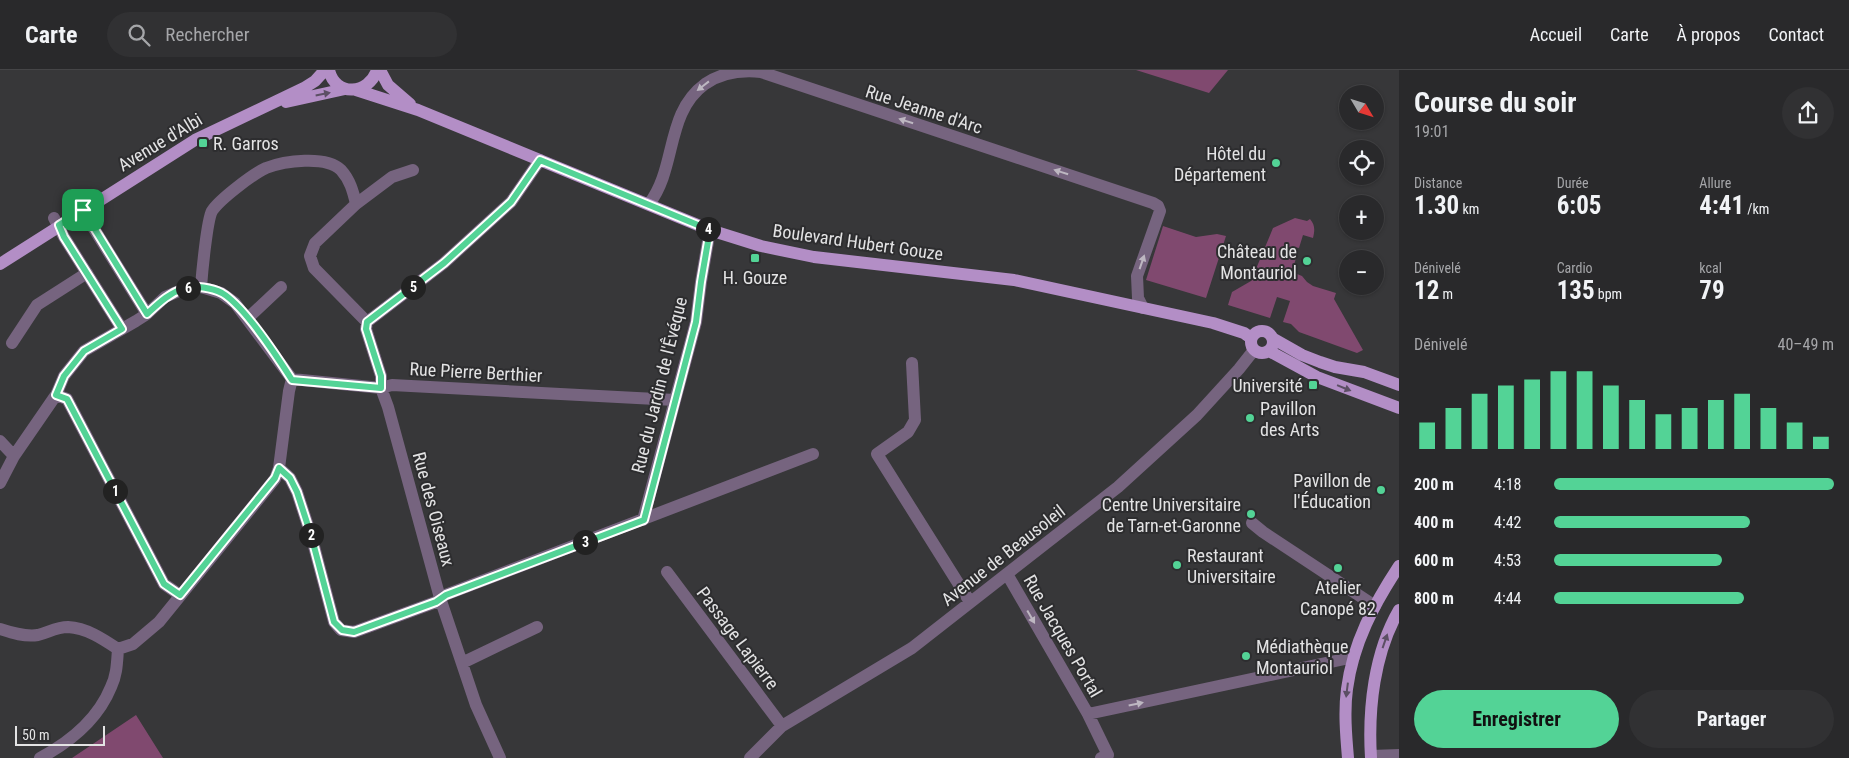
<!DOCTYPE html>
<html lang="fr">
<meta charset="utf-8">
<style>
body{margin:0;font-family:"Roboto Condensed",sans-serif;background:#313133;color:#f1f3f6;height:100vh;display:flex;flex-direction:column;font-size:19px;white-space:nowrap}
*{box-sizing:border-box;margin:0}
p{font-size:16px;color:#a5a6a9}
.icon{flex:none;width:28px;height:28px;fill:none;stroke:currentColor;stroke-width:2;stroke-linecap:round;stroke-linejoin:round}
.map{position:relative;flex:1;overflow:hidden}
.panel{display:flex;flex-direction:column;background:#29292b;width:450px}
.panel>*{flex:none}
.needle{width:32px;rotate:128deg}
.fabs{position:absolute;left:1339px;top:15px;display:grid;gap:10px}
.fabs a{display:grid;place-items:center;width:45px;height:45px;border-radius:50%;background:#29292b;box-shadow:0 1px 4px #0004,0 0 0 1px #454547;font-size:25px}
.scale{position:absolute;left:15px;bottom:12px;width:90px;box-sizing:border-box;padding-left:5px;border:2px solid #e3e3e4;border-top:0;font-size:14px;line-height:18px;white-space:nowrap;color:#e3e3e4;-webkit-text-stroke:4px #2d2d2f;paint-order:stroke}
.pin{position:absolute;display:grid;place-items:center;width:42px;height:42px;color:#fff;margin:-21px;border-radius:10px;box-shadow:0 2px 8px #0006}
.km{position:absolute;width:25px;height:25px;margin:-12px;border-radius:50%;background:#222;color:#fff;font-size:14px;line-height:25px;text-align:center}
.round{display:grid;place-items:center;flex:none;width:52px;height:52px;border-radius:26px;background:#313133}
.summary{display:flex;align-items:center;justify-content:space-between;height:85px;padding:0 15px}
h1{font-size:28px;font-weight:700;line-height:38px}
.stats{display:grid;grid-template-columns:repeat(3,1fr);gap:8px;height:85px;padding:5px 15px}
.stats div{display:grid;align-content:center}
.stats b{font-size:25px;font-weight:700}
.stats small{font-size:14px;font-weight:400}
.stats p{font-size:14px}
.chart{height:140px;padding:10px 15px}
.chart p{display:flex;justify-content:space-between}
.chart svg{width:100%;height:90px;margin-top:5px;stroke:#53d396;stroke-width:6}
.primary-button{display:flex;gap:10px;margin-top:auto;padding:10px 15px}
.primary-button a{flex:1;height:58px;border-radius:30px;background:#53d396;color:#111;font-size:20px;font-weight:700;line-height:58px;text-align:center}
.primary-button a+a{background:#313133;color:#f1f3f6}
ul{padding:0 15px;list-style:none;font-size:16px}
li{display:grid;grid-template-columns:80px 60px 1fr;align-items:center;height:38px}
li i{height:12px;border-radius:6px;background:#53d396}
header{display:flex;align-items:center;gap:30px;box-sizing:border-box;height:70px;padding:0 25px;background:#29292b;border-bottom:1px solid #454547}
header strong{font-size:24px}
nav{display:flex;gap:28px;margin-inline-start:auto;font-size:18px}
.search{width:350px;height:45px;background:#313133;display:flex;align-items:center;gap:12px;box-sizing:border-box;padding:0 18px;border-radius:28px;color:#a5a6a9;font-size:19px}
main{display:flex;flex:1;min-height:0}
.map>svg:first-child{display:block}
</style>
<header>
<strong>Carte</strong>
<div class="search"><svg class="icon" aria-label="search" viewBox="0 0 24 24"><circle cx="10" cy="10" r="6"/><path d="M15 15l6 6"/></svg>Rechercher</div>
<nav><a>Accueil</a><a>Carte</a><a>À propos</a><a>Contact</a></nav>
</header>
<main>
<div class="map">
<svg width="1399" height="688" viewBox="0 0 1399 688">
<rect width="100%" height="100%" fill="#373739"/>
<path fill="#80496f" d="M1136,0H1228L1209,23Z
M1295,148L1307,151L1310,149C1315,155 1315,160 1313,168L1303,165L1299,178L1294,177L1291,186L1296,188L1292,202L1302,206L1307,212L1313,216L1336,223L1334,229L1363,280L1357,283L1299,262L1291,254L1283,252L1290,231L1277,227L1270,248L1228,235L1232,222L1251,211L1273,158Z
M1163,156L1196,167L1217,164L1226,166L1206,228L1146,210Z
M136,645L163,688H72Z"/>
<g fill="none" stroke-linecap="round" stroke-linejoin="round">
<path stroke="#76647f" stroke-width="12" d="M78,133L147,244
M649,134C677,98 665,43 705,14C721,3 742,0 761,2L1153,133L1158,136L1160,141L1137,206L1138,228L1143,238
M54,148L64,167L122,259
M201,217C202,203 207,150 212,141C220,129 253,104 266,98C284,91 326,85 341,100C350,110 353,121 356,134
M248,248L281,217
M367,252L314,198L310,186L315,173L356,134L392,107L413,100
M12,273L37,235L87,203
M912,293L915,350L908,362L877,384L970,532
M56,325L67,329L164,514L180,525
M0,371L14,386
M279,398L290,408L297,422L311,465L334,552L341,560L354,562L436,532L445,525L813,384
M0,413L14,386L56,325L64,306L84,281L136,251L147,244L165,227L186,218L201,217L221,223L235,233L292,309L381,318L392,315L675,330
M643,450L696,252L701,212L710,160
M1252,453L1263,462L1375,536
M667,502L782,656
M1007,504L1088,644L1108,685L1101,688
M0,559C12,563 25,567 38,565C49,562 57,557 68,557C87,558 103,569 118,579
M118,579L133,574L159,552L275,409L279,398L289,321L292,309
M462,593L537,557
M1088,644L1354,587
M1371,686L1399,685
M40,688C70,672 98,649 111,617C117,605 117,592 118,579
M500,688L476,635L440,528L388,337L381,318V306L366,259L367,252L444,193L511,132L540,90
M750,688L782,656L912,578L1118,417L1197,345L1239,299L1254,280"/>
<path stroke="#b38ec6" stroke-width="12" d="M329,0C335,27 369,25 377,0
M380,0L388,15L410,34
M356,20L418,40L710,160L761,176L814,187L1014,210L1213,253L1244,263L1251,268
M286,32L345,19
M0,194L195,70L304,18L315,11L325,0
M1251 272a11 11 0 1 1 22 0a11 11 0 1 1-22 0Z
M1272,268L1302,285L1320,292L1335,297L1364,302L1399,315
M1269,281L1317,307L1399,338
M1348,688C1346,665 1344,641 1347,619C1353,573 1374,534 1399,496
M1371,688C1368,639 1374,583 1399,540"/>
</g>
<defs><path id="oneway-solid" d="M-6-.8H1V-3.2L6.5 0L1 3.2V.8H-6Z" transform="scale(1.25)"/></defs>
<g fill="#bdb7c1">
<use href="#oneway-solid" transform="translate(703 16) rotate(142)"/>
<use href="#oneway-solid" transform="translate(906 51) rotate(-162)"/>
<use href="#oneway-solid" transform="translate(1061 102) rotate(-162)"/>
<use href="#oneway-solid" transform="translate(1142 192) rotate(-71)"/>
<use href="#oneway-solid" transform="translate(1031 547) rotate(60)"/>
<use href="#oneway-solid" transform="translate(1136 634) rotate(-12)"/>
</g>
<g fill="#5c4f64">
<use href="#oneway-solid" transform="translate(323 24) rotate(-11)"/>
<use href="#oneway-solid" transform="translate(1344 318) rotate(22)"/>
<use href="#oneway-solid" transform="translate(1385 571) rotate(-71)"/>
<use href="#oneway-solid" transform="translate(1347 620) rotate(97)"/>
</g>
<g fill="none" stroke-linecap="round" stroke-linejoin="round">
<g stroke="#fff" stroke-width="10">
<path id="route" d="M540,90L710,160L701,212L696,252L644,450L446,525L436,532L354,562L342,560L334,552L311,465L297,422L290,408L279,398L275,408L180,525L164,514L67,329L56,325L64,306L84,281L122,259L64,167L59,155L83,140L147,244C159,233 169,223 185,218C195,215 212,218 222,223C243,235 278,288 292,310L381,318V306L366,259L367,252L444,193L511,132Z"/>
</g>
<use href="#route" stroke="#53d396" stroke-width="6"/>
</g>
<g fill="#53d396" stroke="#2d2d2f" stroke-width="2">
<rect x="198" y="68" width="10" height="10" rx="2.5"/>
<circle cx="1276" cy="93" r="5"/>
<rect x="750" y="183" width="10" height="10" rx="2.5"/>
<circle cx="1307" cy="191" r="5"/>
<rect x="1308" y="310" width="10" height="10" rx="2.5"/>
<circle cx="1250" cy="348" r="5"/>
<circle cx="1381" cy="420" r="5"/>
<circle cx="1251" cy="444" r="5"/>
<circle cx="1177" cy="495" r="5"/>
<circle cx="1338" cy="498" r="5"/>
<circle cx="1246" cy="586" r="5"/>
</g>
<g text-anchor="middle" dominant-baseline="central" stroke-width="4" stroke-linejoin="round" paint-order="stroke">
<g font-size="18" fill="#e3e3e4" stroke="#2d2d2f">
<text transform="translate(924 39) rotate(18)">Rue Jeanne d'Arc</text>
<text transform="translate(160 72) rotate(-31)">Avenue d'Albi</text>
<text transform="translate(858 172) rotate(8)">Boulevard Hubert Gouze</text>
<text transform="translate(476 302) rotate(3)">Rue Pierre Berthier</text>
<text transform="translate(659 315) rotate(-76)">Rue du Jardin de l'Êvéque</text>
<text transform="translate(434 439) rotate(75)">Rue des Oiseaux</text>
<text transform="translate(1003 485) rotate(-38)">Avenue de Beausoleil</text>
<text transform="translate(1063 566) rotate(60)">Rue Jacques Portal</text>
<text transform="translate(738 568) rotate(53)">Passage Lapierre</text>
</g>
<g font-size="18" fill="#e3e3e4" stroke="#2d2d2f" text-anchor="end">
<text x="213" y="73" text-anchor="start">R. Garros</text>
<text x="1266" y="83">Hôtel du<tspan x="1266" dy="21">Département</tspan></text>
<text x="1297" y="181">Château de<tspan x="1297" dy="21">Montauriol</tspan></text>
<text x="755" y="207" text-anchor="middle">H. Gouze</text>
<text x="1303" y="315">Université</text>
<text x="1260" y="338" text-anchor="start">Pavillon<tspan x="1260" dy="21">des Arts</tspan></text>
<text x="1371" y="410">Pavillon de<tspan x="1371" dy="21">l'Éducation</tspan></text>
<text x="1241" y="434">Centre Universitaire<tspan x="1241" dy="21">de Tarn-et-Garonne</tspan></text>
<text x="1187" y="485" text-anchor="start">Restaurant<tspan x="1187" dy="21">Universitaire</tspan></text>
<text x="1338" y="517" text-anchor="middle">Atelier<tspan x="1338" dy="21">Canopé 82</tspan></text>
<text x="1256" y="576" text-anchor="start">Médiathèque<tspan x="1256" dy="21">Montauriol</tspan></text>
</g>
</g>
</svg>
<div class="fabs">
<a><svg class="needle" viewBox="-14 -14 28 28"><path d="M0-13l5 13h-10z" fill="#e53935"/><path d="M0 13l5-13h-10z" fill="#a5a6a9"/></svg></a>
<a><svg class="icon" aria-label="locate" viewBox="0 0 24 24"><circle cx="12" cy="12" r="6"/><path d="M12 2v4M12 18v4M2 12h4M18 12h4"/></svg></a>
<a>+</a>
<a>−</a>
</div>
<div class="scale">50 m</div>
<div class="pin" style="left:83px;top:140px;background:#1e9e55"><svg class="icon" aria-label="arrive" viewBox="0 0 24 24"><path d="M6 21V4h12l-3 4 3 4H6"/></svg></div>
<b class="km" style="left:115px;top:421px">1</b>
<b class="km" style="left:311px;top:465px">2</b>
<b class="km" style="left:585px;top:472px">3</b>
<b class="km" style="left:708px;top:159px">4</b>
<b class="km" style="left:413px;top:217px">5</b>
<b class="km" style="left:188px;top:218px">6</b>
</div>
<section class="panel">
<div class="summary"><div><h1>Course du soir</h1><p>19:01</p></div><a class="round"><svg class="icon" aria-label="share" viewBox="0 0 24 24"><path d="M12 15V3M7 8l5-5 5 5M5 13v7h14v-7"/></svg></a></div>
<div class="stats">
<div><p>Distance</p><b>1.30<small> km</small></b></div>
<div><p>Durée</p><b>6:05</b></div>
<div><p>Allure</p><b>4:41<small> /km</small></b></div>
</div>
<div class="stats">
<div><p>Dénivelé</p><b>12<small> m</small></b></div>
<div><p>Cardio</p><b>135<small> bpm</small></b></div>
<div><p>kcal</p><b>79</b></div>
</div>
<div class="chart"><p><span>Dénivelé</span>40–49 m</p>
<svg viewBox="0 0 160 44" preserveAspectRatio="none"><path d="M5 44V31M15 44V24M25 44V17M35 44V13M45 44V10M55 44V6M65 44V6M75 44V13M85 44V20M95 44V27M105 44V24M115 44V20M125 44V17M135 44V24M145 44V31M155 44V38"/></svg>
</div>
<ul>
<li><b>200 m</b>4:18<i style="width:100%"></i></li>
<li><b>400 m</b>4:42<i style="width:70%"></i></li>
<li><b>600 m</b>4:53<i style="width:60%"></i></li>
<li><b>800 m</b>4:44<i style="width:68%"></i></li>
</ul>
<div class="primary-button"><a>Enregistrer</a><a>Partager</a></div>
</section>
</main>
